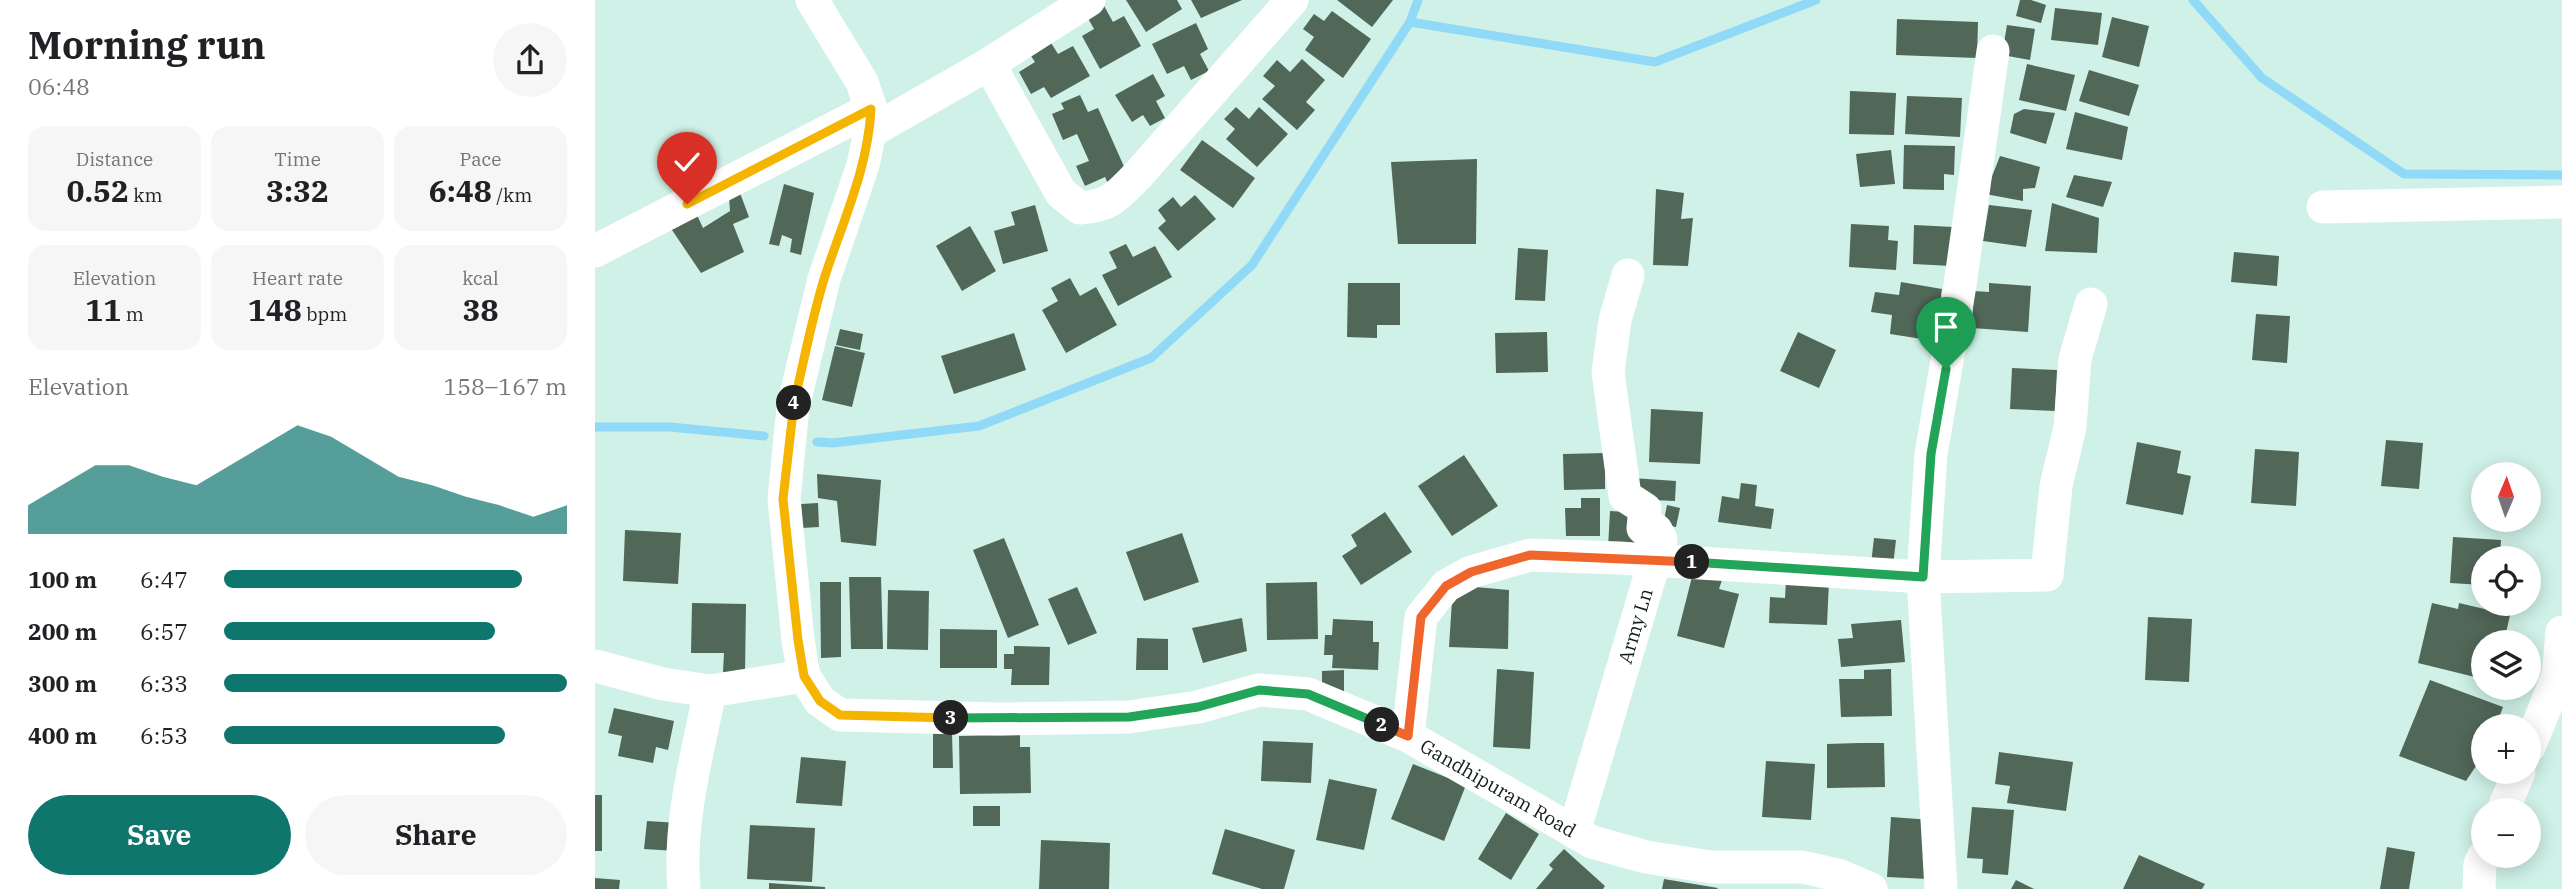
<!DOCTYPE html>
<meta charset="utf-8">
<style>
body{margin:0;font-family:"IBM Plex Serif",serif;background:#f6f6f6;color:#202124;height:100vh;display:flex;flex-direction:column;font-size:26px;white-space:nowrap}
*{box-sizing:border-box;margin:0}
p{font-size:23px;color:#757577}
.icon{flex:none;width:38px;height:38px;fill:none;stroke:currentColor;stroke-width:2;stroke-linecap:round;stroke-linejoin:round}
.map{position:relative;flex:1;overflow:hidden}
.drawer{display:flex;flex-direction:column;background:#fff;width:595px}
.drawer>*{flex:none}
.needle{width:46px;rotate:2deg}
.controls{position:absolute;left:1876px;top:462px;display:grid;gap:14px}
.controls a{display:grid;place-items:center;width:70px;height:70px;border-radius:50%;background:#fff;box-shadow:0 4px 18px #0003;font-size:35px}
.pin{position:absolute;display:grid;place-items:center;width:60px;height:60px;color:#fff;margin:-72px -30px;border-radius:50% 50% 50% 0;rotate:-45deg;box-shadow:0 0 7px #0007}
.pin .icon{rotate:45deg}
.km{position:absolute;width:35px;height:35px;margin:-18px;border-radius:50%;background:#222;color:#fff;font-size:19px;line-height:35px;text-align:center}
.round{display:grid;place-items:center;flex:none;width:74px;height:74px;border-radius:37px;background:#f6f6f6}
.overview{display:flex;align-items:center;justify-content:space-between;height:119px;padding:0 28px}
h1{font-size:38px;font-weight:700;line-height:52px}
.metrics{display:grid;grid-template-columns:repeat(3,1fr);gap:10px;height:119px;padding:7px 28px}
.metrics div{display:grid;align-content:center;border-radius:18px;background:#f6f6f6;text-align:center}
.metrics b{font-size:30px;font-weight:700}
.metrics small{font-size:19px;font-weight:400}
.metrics p{font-size:19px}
.chart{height:196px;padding:14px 28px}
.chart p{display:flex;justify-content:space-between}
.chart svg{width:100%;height:126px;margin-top:7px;fill:#0f766e;opacity:.7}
.cta{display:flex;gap:14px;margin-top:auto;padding:14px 28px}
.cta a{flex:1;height:80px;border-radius:42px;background:#0f766e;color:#fff;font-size:28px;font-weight:700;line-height:80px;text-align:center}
.cta a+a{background:#f6f6f6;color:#202124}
ul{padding:0 28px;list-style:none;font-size:23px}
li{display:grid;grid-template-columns:112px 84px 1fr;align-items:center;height:52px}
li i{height:18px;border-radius:9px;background:#0f766e}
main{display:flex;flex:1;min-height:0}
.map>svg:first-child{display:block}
</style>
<main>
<section class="drawer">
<div class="overview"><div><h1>Morning run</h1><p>06:48</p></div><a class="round"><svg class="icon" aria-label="share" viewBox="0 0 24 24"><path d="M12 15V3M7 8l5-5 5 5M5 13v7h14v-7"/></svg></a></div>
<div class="metrics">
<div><p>Distance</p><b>0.52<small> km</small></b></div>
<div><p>Time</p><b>3:32</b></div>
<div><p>Pace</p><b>6:48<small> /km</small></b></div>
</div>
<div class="metrics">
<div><p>Elevation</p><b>11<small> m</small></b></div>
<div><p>Heart rate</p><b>148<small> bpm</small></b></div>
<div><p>kcal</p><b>38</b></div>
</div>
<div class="chart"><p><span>Elevation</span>158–167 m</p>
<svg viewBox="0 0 160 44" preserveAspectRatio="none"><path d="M0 44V34L10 27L20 20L30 20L40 24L50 27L60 20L70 13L80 6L90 10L100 17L110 24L120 27L130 31L140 34L150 38L160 34V44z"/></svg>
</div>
<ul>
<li><b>100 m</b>6:47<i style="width:87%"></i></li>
<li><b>200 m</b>6:57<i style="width:79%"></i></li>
<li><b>300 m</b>6:33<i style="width:100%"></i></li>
<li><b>400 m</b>6:53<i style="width:82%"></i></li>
</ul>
<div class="cta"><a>Save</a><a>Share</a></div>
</section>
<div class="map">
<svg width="1967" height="889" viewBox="0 0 1967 889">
<rect width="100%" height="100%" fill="#cff1e8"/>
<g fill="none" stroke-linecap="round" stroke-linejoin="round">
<path stroke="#90daf7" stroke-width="9" d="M1598,0L1667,78L1809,174L1967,175
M815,22L1060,62L1221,0
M0,427H75L169,436
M222,442L238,443L384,426L556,358L657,265L815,22L823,0"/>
</g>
<path fill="#516758" d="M531,0H582L587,9L551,32Z
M596,0H647L606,18Z
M742,0H798L777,27Z
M1425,0H1436L1451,5L1446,23L1421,16Z
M508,4L518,22L529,16L546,46L505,69L487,36L499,29L490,13Z
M1460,8L1507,13L1503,45L1456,40Z
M737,11L776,39L748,78L710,50L719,37L708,29L719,14L729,21Z
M1517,17L1554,26L1544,67L1507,57Z
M1302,19L1383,22L1382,58L1301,55Z
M601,23L613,49L605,54L614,71L596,80L589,66L572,74L557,44Z
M1412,25L1440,29L1435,60L1407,55Z
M453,38L463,54L478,46L495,76L456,98L449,87L436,94L424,72L440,62L432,50Z
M707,59L730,80L711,102L720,110L702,130L667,99L680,86L668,76L682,60L695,72Z
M1432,64L1480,75L1471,111L1424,100Z
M1494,70L1544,85L1534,116L1484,101Z
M558,74L570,96L561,101L570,118L555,126L548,115L537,122L520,95Z
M1255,91L1301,93L1299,135L1254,134Z
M485,95L493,112L503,108L535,180L515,188L510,177L490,186L481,166L494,161L482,134L468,140L457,114L469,109L466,103Z
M1312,96L1367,98L1365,137L1310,134Z
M641,107L654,119L664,107L693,134L662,167L631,139L640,129L629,119Z
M1429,109L1460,113L1451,144L1415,133L1419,114Z
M1480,112L1533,127L1527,160L1471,149Z
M607,140L660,178L638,208L585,170Z
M1309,145L1360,146L1359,175L1349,174V190L1308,189Z
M1296,150L1300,184L1265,187L1261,154Z
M1405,156L1445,167L1440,188L1428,189V201L1390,194Z
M882,159L881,244H803L796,162Z
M1479,175L1517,182L1508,207L1471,197Z
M189,184L219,193L206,255L195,252L197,239L187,235L184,246L174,244Z
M1061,189L1089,193L1086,219L1098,218L1093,266L1058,265Z
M145,193L154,217L138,224L149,252L106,273L75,227L102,215L108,228L135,211L134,197Z
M600,195L621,219L583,251L563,228L571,221L563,210L578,197L586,207Z
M1457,203L1504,218L1502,253L1450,251Z
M440,205L453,251L408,264L399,231L420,225L416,212Z
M1394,205L1437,210L1431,247L1388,241Z
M1256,224L1294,226L1293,240L1303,241L1301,270L1254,267Z
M1319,225L1359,227L1357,266L1318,264Z
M375,226L401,271L367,291L341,246Z
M531,244L538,257L560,246L577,277L523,306L507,275L522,268L514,252Z
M923,248L953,250L950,301L920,300Z
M1639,252L1684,256L1682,286L1636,282Z
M475,278L485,296L501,287L522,325L471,353L447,310L463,301L456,288Z
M1306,282L1347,289L1340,341L1295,334L1297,315L1276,312L1280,292L1304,295Z
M753,283H805V325H782V338L752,337Z
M1394,283L1436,286L1433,332L1377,328L1379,291L1394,292Z
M1661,314L1695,316L1692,363L1657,360Z
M245,329L268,334L265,350L241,345Z
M952,332L953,372L901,373L900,333Z
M1203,332L1241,350L1224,388L1185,371Z
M419,333L431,370L359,394L346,356Z
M240,346L270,353L257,407L227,400Z
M1417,368L1462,370L1460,411L1415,409Z
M1056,409L1108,412L1105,464L1054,462Z
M1791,440L1828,443L1824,489L1786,486Z
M1542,442L1586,451L1582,473L1596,476L1588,515L1531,504Z
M1660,449L1704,452L1701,506L1656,503Z
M1010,453V489L969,490L968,454Z
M869,455L903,506L857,536L823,486Z
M222,474L286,480L281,546L246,542L242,501L223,498Z
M1037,478L1081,481L1080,501L1036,499Z
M1146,483L1162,485L1160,506L1179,509L1176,529L1123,522L1127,496L1144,499Z
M986,498H1005V536H971L970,508H986Z
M223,503L224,527L207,528L206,504Z
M1072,505L1085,508L1081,527L1068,525Z
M1015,511L1047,513L1058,550L1013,548Z
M790,512L817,552L766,585L747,556L762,546L756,535Z
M30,530L86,533L83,584L28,581Z
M587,533L604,582L549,601L531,552Z
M1858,537L1906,540L1905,558H1888V585L1855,583Z
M409,538L444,625L413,638L378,550Z
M1279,538L1301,540L1298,566L1276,564Z
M1099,569L1128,577L1124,589L1144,594L1129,648L1082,636Z
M254,577H286L288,649H256Z
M1191,580L1234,581L1232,625L1174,623L1175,597L1190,598Z
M225,582H246V657L226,658Z
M722,582L723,639L672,640L671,583Z
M858,585L914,590L913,649L854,647Z
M482,587L502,633L473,645L453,599Z
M293,590L334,591L333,650L292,649Z
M97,603L151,604L150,673L128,672L129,653H96Z
M1837,603L1863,609L1864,603L1915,615L1909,642H1888V679L1823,663Z
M1553,617L1597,619L1594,682L1550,680Z
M647,618L652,651L608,663L597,628Z
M738,619L778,621V642H784L783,670L737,668L738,655H729L730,635H737Z
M1306,620L1310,662L1246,667L1243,639L1258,638L1256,624Z
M345,629L402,630V668H345Z
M542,638L573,639V670H541Z
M419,646L455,647L454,685H416L417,669H409V654H419Z
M902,669L939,672L935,749L898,747Z
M1296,669L1297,716L1246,717L1244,679H1269V670Z
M749,670V692H727V671Z
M1835,680L1908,707L1901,726H1888V761L1885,760L1871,781L1804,756Z
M19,708L79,721L73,750L61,747L58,763L23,756L27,736L13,733Z
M338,733H357L358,768H338Z
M425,735V747H435L436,793L365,794L364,736Z
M668,741L718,743L716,783L666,781Z
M1264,743H1289L1290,787L1232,788V744Z
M1404,752L1478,762L1471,811L1412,803L1415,786L1400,784Z
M206,757L251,761L247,806L201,803Z
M1171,761L1220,764L1216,820L1167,817Z
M818,764L871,785L849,841L796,819Z
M734,779L782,789L769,850L721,840Z
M0,795H7V851H0Z
M378,806H405V826H378Z
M1377,807L1419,810L1413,875L1387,873L1388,859L1372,858Z
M911,813L944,834L916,880L883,859Z
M1296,817L1337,820L1333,879L1292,877Z
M52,821L84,823L81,851L49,849Z
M155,825L220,828L217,882L152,879Z
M630,829L700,850L689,889H667L617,874Z
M446,840L515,843L514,889H444Z
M1792,847L1820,852L1814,889H1785Z
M969,849L1010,886L1008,889H941L958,869L954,865Z
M1544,855L1610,884L1607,889H1528Z
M0,878L25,880L24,889H0Z
M1069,879L1123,888L1122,889H1067Z
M1421,880L1439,889H1416Z
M174,883L230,887V889H174Z"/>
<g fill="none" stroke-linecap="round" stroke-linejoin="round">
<g stroke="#fff" stroke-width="33">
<path id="s1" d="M217,0L267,82L276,109L275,132L268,165L229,279L198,407L189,499L203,640L209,676L225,701L245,715L406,719L534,717L603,707L664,690L713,694L813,736L997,842L1051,857L1116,867H1207L1243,875L1276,889"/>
<path d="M394,64L466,193L485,208C516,206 522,196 543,175L697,0"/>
<path d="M275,132L394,64L494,0"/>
<path d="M1728,207L1967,202"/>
<path d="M0,251L276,109"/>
<path d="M0,666L68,684L115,691L209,676"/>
<path d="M813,736L826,617L851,586L876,572L935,555L1024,558L1328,577L1452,575L1461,486L1475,427L1480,359L1496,304"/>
<path d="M1934,747L1963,676L1967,632"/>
<path d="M1908,810L1924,772"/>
<path id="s2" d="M979,832L1066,539L1061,530L1048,528L1050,509L1030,496L1013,372L1020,320L1033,275"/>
<path d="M89,889C83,823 102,756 115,691"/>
<path d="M1346,889L1328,577L1336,454L1365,285L1398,51"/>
<path d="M1884,889L1885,864L1889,856"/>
</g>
</g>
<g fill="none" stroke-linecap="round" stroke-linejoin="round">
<g stroke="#fff" stroke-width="14">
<path id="split-1" d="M1097,562L1328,577L1336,454L1351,369"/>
</g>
<g stroke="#fff" stroke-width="14">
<path id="split-2" d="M787,725L813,736L826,617L851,586L876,572L935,555L1097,562"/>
</g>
<g stroke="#fff" stroke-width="14">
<path id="split-3" d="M356,718L534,717L603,707L664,690L713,694L787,725"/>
</g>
<g stroke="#fff" stroke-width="14">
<path id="split-4" d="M199,403L188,499L203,640L209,676L225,701L245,715L356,718"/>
</g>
<g stroke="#fff" stroke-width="14">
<path id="split-5" d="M92,204L276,109C273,168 248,221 230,276C217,317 209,361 199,403"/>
</g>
<use href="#split-1" stroke="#22a559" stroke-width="9"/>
<use href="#split-2" stroke="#f0652b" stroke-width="9"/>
<use href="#split-3" stroke="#22a559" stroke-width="9"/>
<use href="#split-4" stroke="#f5b400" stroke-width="9"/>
<use href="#split-5" stroke="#f5b400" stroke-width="9"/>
</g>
<g text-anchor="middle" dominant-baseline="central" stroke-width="7" stroke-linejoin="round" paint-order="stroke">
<g font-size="19" fill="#111d1a" stroke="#ddfef5">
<text stroke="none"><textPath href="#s2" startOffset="215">Army Ln</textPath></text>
<text stroke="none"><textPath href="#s1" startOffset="1442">Gandhipuram Road</textPath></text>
</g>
</g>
</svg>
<div class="controls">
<a><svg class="needle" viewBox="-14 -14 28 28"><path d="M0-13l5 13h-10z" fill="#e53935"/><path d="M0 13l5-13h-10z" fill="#757577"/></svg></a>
<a><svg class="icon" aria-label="locate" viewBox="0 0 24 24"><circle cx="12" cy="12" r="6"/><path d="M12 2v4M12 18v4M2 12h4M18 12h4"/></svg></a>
<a><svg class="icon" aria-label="layers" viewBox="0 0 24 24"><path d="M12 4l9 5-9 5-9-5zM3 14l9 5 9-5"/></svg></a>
<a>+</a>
<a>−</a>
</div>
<div class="pin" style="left:1351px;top:369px;background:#1e9e55"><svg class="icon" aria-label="arrive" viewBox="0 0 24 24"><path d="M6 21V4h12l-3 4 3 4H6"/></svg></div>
<div class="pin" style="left:92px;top:204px;background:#d93025"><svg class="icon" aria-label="check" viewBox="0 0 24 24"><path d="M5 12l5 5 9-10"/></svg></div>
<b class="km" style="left:1097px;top:562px">1</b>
<b class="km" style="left:787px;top:725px">2</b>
<b class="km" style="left:356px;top:718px">3</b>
<b class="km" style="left:199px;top:403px">4</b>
</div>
</main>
